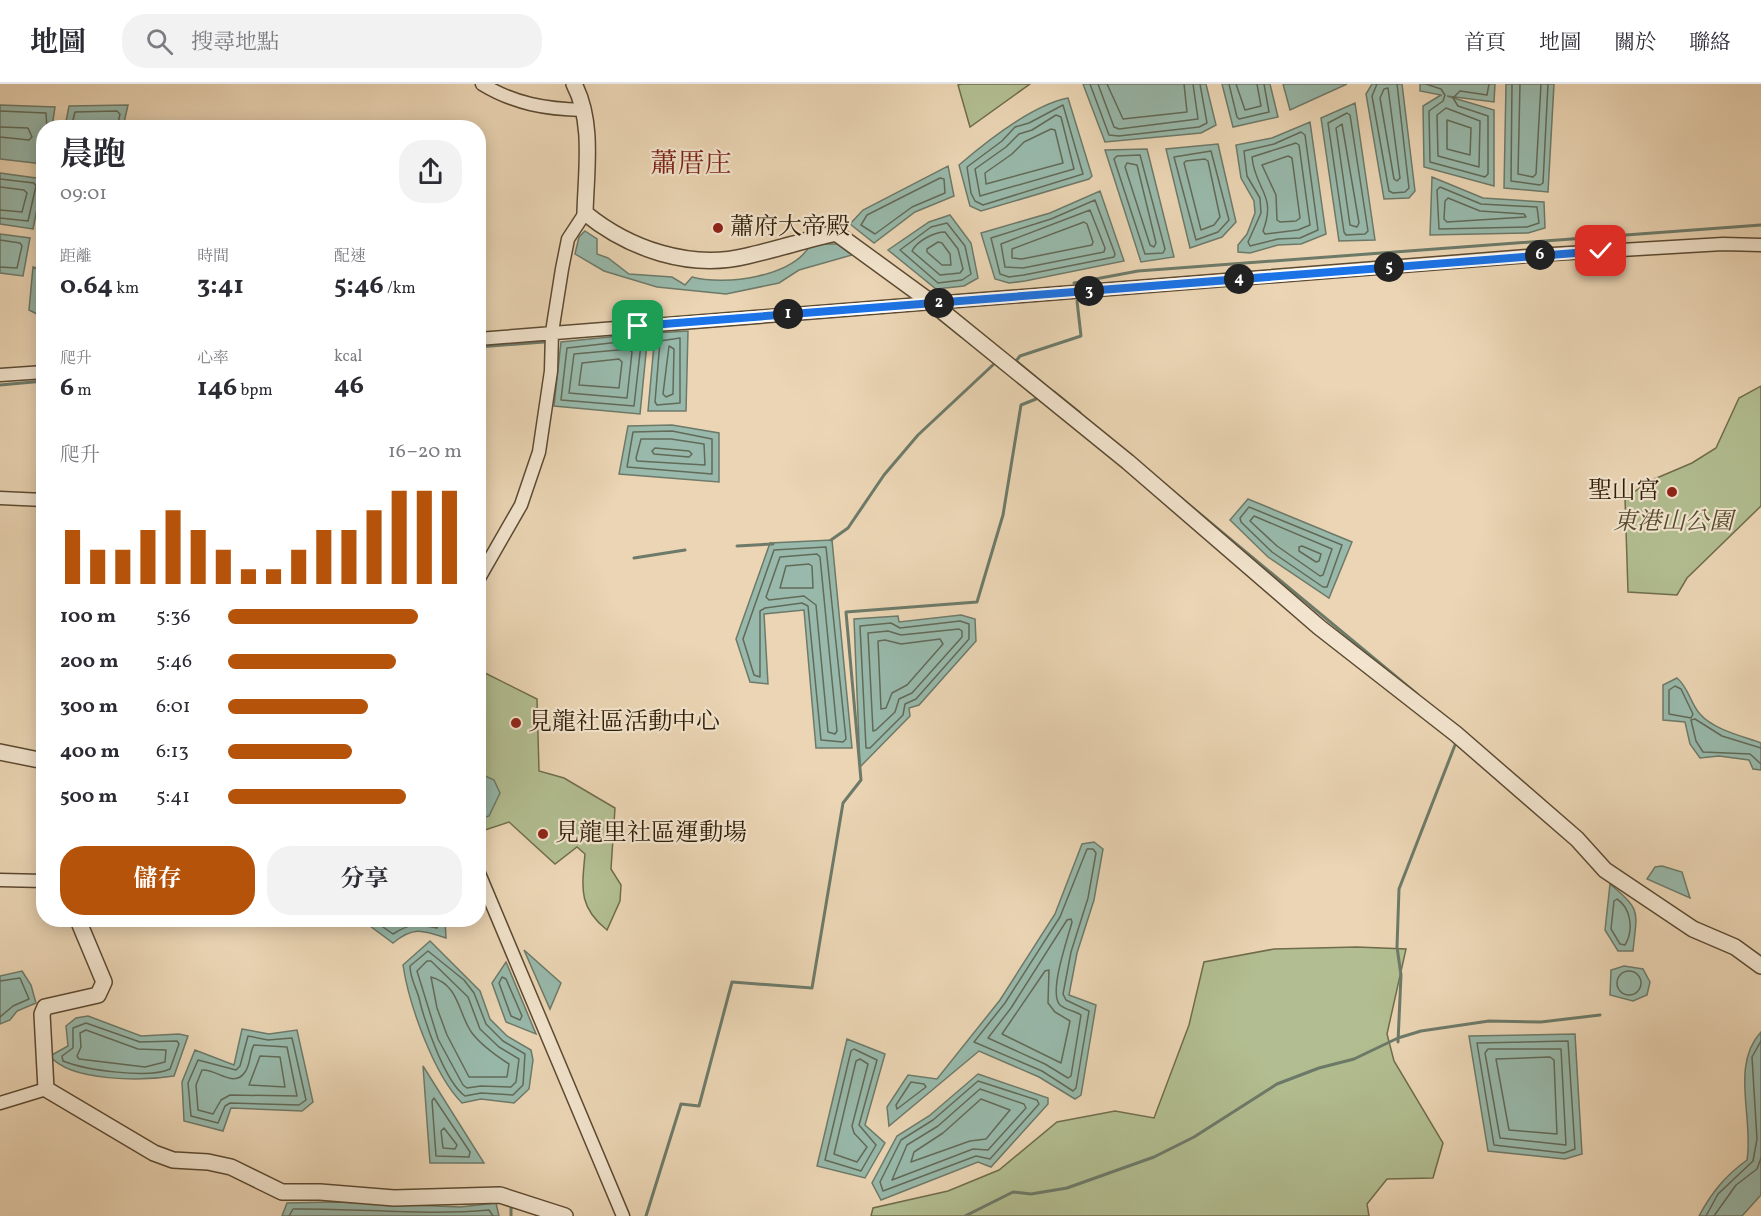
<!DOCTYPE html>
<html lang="zh-TW">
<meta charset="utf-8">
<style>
body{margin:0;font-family:Vollkorn,"Noto Serif TC",serif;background:#f2f2f3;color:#2b2b33;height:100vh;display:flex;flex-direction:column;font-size:22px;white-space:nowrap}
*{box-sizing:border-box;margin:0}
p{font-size:20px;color:#7c7c81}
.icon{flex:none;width:33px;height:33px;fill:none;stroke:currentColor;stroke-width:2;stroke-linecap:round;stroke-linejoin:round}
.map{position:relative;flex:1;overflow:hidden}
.drawer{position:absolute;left:36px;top:36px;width:450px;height:807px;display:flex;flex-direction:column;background:#fff;border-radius:24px;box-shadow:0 3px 15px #0003}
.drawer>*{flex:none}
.pin{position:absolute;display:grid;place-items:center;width:51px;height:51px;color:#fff;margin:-26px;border-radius:12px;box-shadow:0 3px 9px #0006}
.km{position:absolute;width:30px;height:30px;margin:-15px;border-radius:50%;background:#222;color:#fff;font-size:16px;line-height:30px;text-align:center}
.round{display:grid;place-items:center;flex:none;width:63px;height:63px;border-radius:24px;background:#f2f2f3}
.headline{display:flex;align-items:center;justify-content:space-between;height:102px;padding:0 24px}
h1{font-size:33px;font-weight:700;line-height:45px}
.stats{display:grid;grid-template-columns:repeat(3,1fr);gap:9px;height:102px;padding:6px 24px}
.stats div{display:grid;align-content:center}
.stats b{font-size:26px;font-weight:700}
.stats small{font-size:16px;font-weight:400}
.stats p{font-size:16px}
.chart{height:168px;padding:12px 24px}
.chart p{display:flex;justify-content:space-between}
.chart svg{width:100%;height:108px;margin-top:6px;stroke:#b45309;stroke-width:6}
.primary-button{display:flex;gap:12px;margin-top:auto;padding:12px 24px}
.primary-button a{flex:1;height:69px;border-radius:24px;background:#b45309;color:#fff;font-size:24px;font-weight:700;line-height:69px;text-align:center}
.primary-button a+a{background:#f2f2f3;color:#2b2b33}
ul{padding:0 24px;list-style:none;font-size:20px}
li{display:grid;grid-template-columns:96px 72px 1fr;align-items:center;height:45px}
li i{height:15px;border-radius:8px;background:#b45309}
header{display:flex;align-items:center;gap:36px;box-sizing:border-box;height:84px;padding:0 30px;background:#fff;border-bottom:2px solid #e1e1e2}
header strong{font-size:28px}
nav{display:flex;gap:33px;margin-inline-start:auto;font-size:21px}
.search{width:420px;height:54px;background:#f2f2f3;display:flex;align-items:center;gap:15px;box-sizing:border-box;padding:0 21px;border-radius:24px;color:#7c7c81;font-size:22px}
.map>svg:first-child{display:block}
</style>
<header>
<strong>地圖</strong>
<div class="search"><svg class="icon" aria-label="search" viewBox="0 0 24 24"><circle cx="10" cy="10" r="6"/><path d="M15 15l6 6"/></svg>搜尋地點</div>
<nav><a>首頁</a><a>地圖</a><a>關於</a><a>聯絡</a></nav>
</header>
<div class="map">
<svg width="1761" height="1132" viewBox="0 0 1761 1132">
<rect width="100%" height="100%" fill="#ebd5b4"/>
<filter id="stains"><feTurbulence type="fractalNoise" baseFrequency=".00333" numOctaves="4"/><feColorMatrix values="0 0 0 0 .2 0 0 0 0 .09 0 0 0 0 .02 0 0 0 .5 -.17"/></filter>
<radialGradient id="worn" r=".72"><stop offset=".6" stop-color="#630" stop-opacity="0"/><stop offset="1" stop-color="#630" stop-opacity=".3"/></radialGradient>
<path fill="#b2be91" stroke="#706c4c" stroke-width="1.5" d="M961,0H1030L970,43L958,1Z
M1761,302V422L1687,494L1677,511L1628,508L1625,414L1652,396L1692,379L1716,364L1739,314Z
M479,586L537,615L539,687L564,694L615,724L611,785L621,801L620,817L607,846C578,823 582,804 585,770L577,763L555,780L509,738L479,748Z
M1357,863L1406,865L1387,950L1394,977L1443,1059L1433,1094L1387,1095L1367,1120L1369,1132H871L873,1124L948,1107L999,1086L1057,1038L1115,1027L1154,1034L1189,941L1204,878L1274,865Z"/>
<path fill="#98b9ab" stroke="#6d7a69" stroke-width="1.5" d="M1083,0H1206L1216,41L1201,49L1105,58Z
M1222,0H1270L1278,33L1233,43Z
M1283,0H1347L1290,26Z
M1372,0H1402L1415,107L1409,114L1384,115L1366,10Z
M1420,0H1495L1494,18L1447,12L1494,26V102L1424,83L1423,22L1441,11L1420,7Z
M1506,0H1554L1548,108L1504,104Z
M1068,14L1092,92L1089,95L981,127L970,122L959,81C987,57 1032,21 1068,14Z
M1355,19L1375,156L1339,157L1321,34Z
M0,21L55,23L52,43L44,44L43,80L0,75Z
M128,21L123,43H65L69,22Z
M1310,38L1326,150L1301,160L1278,161L1250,169L1238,168V161L1247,150L1255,129L1254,117L1241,94L1236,61L1272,54Z
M1218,60L1236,138L1222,153L1190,164L1166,65Z
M1147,65L1174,173L1141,178L1105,66Z
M948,82L954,112L915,128L874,159L850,140L863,126Z
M0,89L43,95L33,145L0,140Z
M1432,93L1483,114L1544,118L1545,144L1528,149L1430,151Z
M1100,107L1124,177L1025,197L1009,199L995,195L981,149L1050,129Z
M950,131L971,159L978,194L964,202L936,205L888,166L929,138Z
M585,147L597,155V170L608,174L629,190L672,193L685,201L692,193C726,202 793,193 811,160H837L852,171L799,186L779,199L726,210L657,203L604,187L575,170L579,153Z
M0,150L30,154L23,192L0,189Z
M33,183L43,186V233L29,226Z
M688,247L686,327H648L655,249Z
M648,249L640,330L554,322L561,258Z
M672,341L719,349V398L619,390L628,342Z
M1248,415L1352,458L1329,514L1268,473L1230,436Z
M832,456L852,664H816L804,526L764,530L768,600L750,598L736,555L770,459Z
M961,531L975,535L976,557L919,621L909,624L910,632L860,683L854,535L898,532L899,538Z
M1677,594C1689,604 1690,619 1700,630C1714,646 1742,652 1761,659V686L1753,685L1749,676L1719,672L1700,674L1690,660L1685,638L1663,636V601Z
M479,689L494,696L500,709L489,732L479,735Z
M1094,758L1103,765L1094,816L1077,869L1069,911L1096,921L1081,1011L1075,1015L1039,993L979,967L889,1042L887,1023L908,991L937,995L1000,916L1055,830L1082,760Z
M1662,782L1682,788L1690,814L1647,795L1655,783Z
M1610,800C1642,827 1637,826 1633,867H1618L1605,846Z
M362,836H445L446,854C423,846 413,842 393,859Z
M430,857L480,907L490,935L507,952L531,966L533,976L529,1005L514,1019L481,1015L462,1019C434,991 409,921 403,881Z
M524,866L561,899L550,925Z
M506,878L536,950L506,938L492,899Z
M1624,882L1643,885L1650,898L1647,911L1633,917L1610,911L1611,886Z
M22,887L31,901L36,919L17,927L10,936L0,940V892Z
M88,932L141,952L179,950L188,952L174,992C143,997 71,998 50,972L68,962L66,942L76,934Z
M242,945L269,950L297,946L313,1018L302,1027L231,1024L223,1047L184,1037L182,998L195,966L234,981Z
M1761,948V1111L1742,1132H1699C1712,1108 1725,1092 1747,1076C1754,1035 1730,981 1761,948Z
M1575,950L1582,1070L1565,1075L1488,1067L1469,952Z
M847,955L885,970L865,1041L885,1059L865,1094L817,1082Z
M423,982L484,1079H430Z
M978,990L1048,1014V1020L991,1083L978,1078L881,1116L872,1099L897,1052L929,1032Z
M336,1118L460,1123L496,1119L499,1132H282L287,1119Z"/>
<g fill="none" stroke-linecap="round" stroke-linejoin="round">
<path stroke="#626a58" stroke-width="1.5" d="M1090,0L1109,51L1119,52L1199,43L1207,39L1200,0
M1098,0L1114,43L1119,45L1198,35L1193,0
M1107,0L1123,35L1187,28L1184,0
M1229,0L1237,33L1239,35L1269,28L1264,0
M1236,0L1245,26L1261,22L1257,0
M1377,0L1372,12L1389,107L1393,109L1405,108L1409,104L1397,0
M1426,0L1441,5L1445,11L1443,17L1429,27L1430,78L1485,93L1488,90V32L1458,22L1453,14L1460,7L1487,11L1489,0
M1512,0L1511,97L1540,101L1543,99L1548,0
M1520,0L1518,90L1533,93L1536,90L1541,0
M1388,4L1400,94L1397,97L1394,95L1380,14L1384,5Z
M1063,21L1083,90L983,121L975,117L971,109L967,83L1002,57L1015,43L1029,39Z
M1446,24L1480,37L1479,83L1438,72L1437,31Z
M0,27L46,29L47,44
M1347,29L1350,31L1368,147L1365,150L1346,151L1344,148L1328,39Z
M1056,31L1061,33L1074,85L980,112L975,85L1006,63L1019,50L1032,46Z
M1447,36L1471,44L1470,71L1447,65Z
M1342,40L1359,139L1357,143L1350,141L1336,44Z
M0,43L28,44L32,53L29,56L0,53
M71,44L75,28L117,27L120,30L117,44
M1051,45L1055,46L1063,79L986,100L985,89L1012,70L1024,58Z
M1301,48L1305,51L1318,146L1300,154L1278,155L1250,162L1248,158L1261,129L1260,114L1247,92L1244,67L1274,60Z
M1296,59L1299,61L1310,141L1298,146L1265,150L1263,147C1277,110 1255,106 1252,73Z
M1211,67L1229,136L1218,148L1196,156L1174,73Z
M1140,71L1165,165L1163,169L1145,170L1114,75L1117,72Z
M1288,72L1292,74L1300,134L1296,137L1280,138L1277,136L1276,111L1262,81Z
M1205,75L1208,77L1220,133L1214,141L1201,146L1184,79L1186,77Z
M1127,79L1137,81L1156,159L1154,163L1150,161L1125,83Z
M940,94L944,95L945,109L912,123L875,150L861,141L867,131Z
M0,95L34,99L36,102L28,137L0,134
M0,103L24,106L27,109L22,128L0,126
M1440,103L1481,120L1537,123L1539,139L1527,143L1439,145L1437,106Z
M1448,114L1480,127L1524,130L1526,133L1447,138L1444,135L1445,117Z
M1095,116L1115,170L1114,173L1024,191L1009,193L1000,190L991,154L1051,135Z
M1090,126L1105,164L1104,168L1023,184L1005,183L1001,160Z
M1084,138L1087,140L1093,158L1092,161L1022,175L1012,174V165Z
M947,139L965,162L971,190L962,196L938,199L900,166L931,143Z
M945,148L958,165L963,185L960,189L940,191L912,167C917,157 934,148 945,148Z
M0,156L20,159L22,162L17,184L0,183
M938,158L942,159L950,170L951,181H942L927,168V165Z
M680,254V319L657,321L655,318L660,257Z
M637,256L641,260L634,322L561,316L567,264Z
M669,262L674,265L673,310L666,313L663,310Z
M629,265L632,268L627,314L569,309L574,270Z
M619,275L622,278L619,304L579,301L582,279Z
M672,347L712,355V390L627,383L633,348Z
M641,355H671L704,360L705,381L637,377L636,374Z
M655,364L689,367L692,370L689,373L654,370L652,367Z
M1249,423L1342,461L1327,503H1323L1272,468L1241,438L1240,434Z
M1254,432L1332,465L1323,491L1320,492L1277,462L1250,437Z
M1302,462L1321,470L1319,477L1316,478L1299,467V463Z
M826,463L846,655L843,658L821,656L808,522L802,519L765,524L760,527V593L754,591L743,555L774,466Z
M817,470L820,473L837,647L835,650L828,648L816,521L804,512L769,516L766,513L780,473Z
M809,480L812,482L813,504H780L786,482Z
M960,537L969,540V555L916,615L905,620L903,631L870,664H866L860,542L891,539L900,544Z
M959,545L962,547V553L912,609L899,615L895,628L876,646L873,647L868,549L888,547L901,551Z
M940,555L943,560L907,601L892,609L886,624L881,625L878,557L885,556L901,560Z
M1675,602L1681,605L1693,630L1691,634L1669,630V606Z
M1761,664L1722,652L1695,635L1691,636L1696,657L1703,668L1750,670L1761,680
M1087,765H1093L1096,769L1088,814L1071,868L1063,910L1066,916L1089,927L1076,1004L1073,1007L1042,987L974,958L1005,919L1060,833Z
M1617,815C1631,824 1634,846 1625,861L1620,860L1611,845L1614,817Z
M1071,835L1072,838C1068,854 1048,909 1060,921C1066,926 1075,927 1081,931L1071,992L1068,994L1045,980L988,954L1011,924L1067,836Z
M373,836L393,850C410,839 417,840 437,844L439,836
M428,867L464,896L474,909L486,940L503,957L525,970L523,1001L513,1011L481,1009L465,1012C445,998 425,939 419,914C416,903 410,894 410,882Z
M427,877H431L468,913L480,945L499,963L519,975L516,998L511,1003L481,1002L467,1004L463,1001L438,955L417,887Z
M1049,886L1048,919L1055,928L1070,937L1061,979L1002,950L1045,887Z
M1617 899a12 12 0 1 1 24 0a12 12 0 1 1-24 0Z
M431,893C460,901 458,930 472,949C482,962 495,971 509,980L507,993H469L447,951L437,924Z
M502,893L506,895L522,932L520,936L511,932L499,899Z
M0,897L20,894L29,915L13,922L0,933
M86,939L140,958L177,957L179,960L170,985C149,995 85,986 63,977L62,972L73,964V944Z
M86,946L138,965L166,966L165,978L145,983L79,975L77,972L81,963L80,949Z
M248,952L268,956L292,954L306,1016L299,1021L230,1019L225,1022L218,1039L191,1032L188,999L198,976L236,986L240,982Z
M1568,957L1575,1065L1564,1069L1494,1061L1477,959Z
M254,961L287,963L297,1012L230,1011L221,1016L213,1030L198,1026L196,1001L202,986C215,984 234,1005 245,988C251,980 249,969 254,961Z
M854,965L877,976L859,1041L876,1061L861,1087L825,1076L851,967Z
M1488,965H1561L1566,1061L1500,1054L1485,969Z
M260,972L280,973L285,1003L249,1001Z
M1550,973L1554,976L1557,1050L1509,1046L1496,975Z
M860,975L868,980L852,1042L854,1049L867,1063L857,1078L834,1070L856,977Z
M978,997L1037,1016L1039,1020L990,1075L976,1072L883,1107L880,1098L901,1056L933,1036Z
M911,998L924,1000L926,1003L897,1025L896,1021Z
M980,1005L1024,1020L1026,1024L988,1066L973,1065L892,1096L907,1061L938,1042Z
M434,1014L470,1068L469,1073L436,1072L432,1017Z
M981,1015L1010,1026L986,1055L970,1057L911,1078L914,1068L943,1049Z
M444,1044L457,1061L455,1065L443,1064L441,1047Z
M289,1132L293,1125C359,1124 424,1132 489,1126L493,1132
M1706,1132L1718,1110L1753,1077L1757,1055L1752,973L1761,957
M1714,1132L1736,1101L1757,1085L1761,1074"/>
<path stroke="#6d7a69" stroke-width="3" d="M1074,199L1138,187L1761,141
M930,227L961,252
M478,263L544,258
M0,301L44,297
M1053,308L1016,277L1020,272L1081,252L1077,217
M1054,308L1080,329
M1170,405L1417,610
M831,456L848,444L884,391L918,351L995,279
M737,462L773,460
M634,474L685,466
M1398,958L1401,891L1397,863L1399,805L1455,661
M511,1132V1122L513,1123
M646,1132L681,1020L699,1022L732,898L812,904L843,719L861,696L846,528L977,518L1003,431L1021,321L1036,315
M965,1132L1013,1108L1031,1110L1067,1104L1154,1073L1194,1053L1277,1000L1319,984L1354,975L1398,954L1421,947L1489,937L1541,938L1600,931"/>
<g stroke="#5c4a32" stroke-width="15">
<path id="minor" d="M482,0C515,20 546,25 583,26
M478,255L1553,170L1723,160L1761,161
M0,291L44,288
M0,414L44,416
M478,496L521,421L539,368L551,287L552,248L562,185L568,155L585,129
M478,787L623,1132
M0,796L44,797
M0,1019L46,1005"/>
</g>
<g stroke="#5c4a32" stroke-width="18">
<path id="tertiary" d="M574,0C594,38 586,87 585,129C629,165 690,186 747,172C777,165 806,156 836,149L932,219L1128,378L1319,543L1456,650L1577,755L1605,786L1693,845L1735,863L1761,882
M0,668L44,677
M78,836L104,898L98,911L45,923L42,930L46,1005L154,1069L173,1076L208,1078L231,1083L282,1108H320L394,1114L500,1111L565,1132"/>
</g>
<use href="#minor" stroke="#f2e4ce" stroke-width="12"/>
<use href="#tertiary" stroke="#f2e4ce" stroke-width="15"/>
</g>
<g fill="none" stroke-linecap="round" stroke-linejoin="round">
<g stroke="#fff" stroke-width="12">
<path id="route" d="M638,242L1601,167"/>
</g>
<use href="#route" stroke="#1a73e8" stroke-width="8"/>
</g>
<g fill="#8f2418" stroke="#f2e4ce" stroke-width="2">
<circle cx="718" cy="144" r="6"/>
<circle cx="1672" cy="408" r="6"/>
<circle cx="516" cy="639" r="6"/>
<circle cx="543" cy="750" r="6"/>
</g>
<g text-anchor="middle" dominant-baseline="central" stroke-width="4.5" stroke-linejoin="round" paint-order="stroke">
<g font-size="24" fill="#2d1b06" stroke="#f2e4ce" text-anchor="start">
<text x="730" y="144">蕭府大帝殿</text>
<text x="1660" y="408" text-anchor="end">聖山宮</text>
<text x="528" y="639">見龍社區活動中心</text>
<text x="555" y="750">見龍里社區運動場</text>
</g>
<g font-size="24" font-style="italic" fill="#554c30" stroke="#f2e4ce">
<text x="1673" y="439">東港山公園</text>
</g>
<g font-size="27" fill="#7a1f14" stroke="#f2e4ce">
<text x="691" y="81">蕭厝庄</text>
</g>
</g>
<rect width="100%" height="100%" filter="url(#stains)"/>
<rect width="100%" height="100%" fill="url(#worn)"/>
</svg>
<div class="pin" style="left:638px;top:242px;background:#1e9e55"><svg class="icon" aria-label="arrive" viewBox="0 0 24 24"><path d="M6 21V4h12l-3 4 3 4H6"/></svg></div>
<div class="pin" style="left:1601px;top:167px;background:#d93025"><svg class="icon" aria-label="check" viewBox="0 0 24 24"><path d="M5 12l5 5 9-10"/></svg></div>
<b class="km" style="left:788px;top:230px">1</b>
<b class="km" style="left:939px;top:219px">2</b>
<b class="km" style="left:1089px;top:207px">3</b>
<b class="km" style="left:1239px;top:195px">4</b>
<b class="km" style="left:1389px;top:183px">5</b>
<b class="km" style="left:1540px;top:171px">6</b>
<section class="drawer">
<div class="headline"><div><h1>晨跑</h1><p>09:01</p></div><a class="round"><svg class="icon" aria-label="share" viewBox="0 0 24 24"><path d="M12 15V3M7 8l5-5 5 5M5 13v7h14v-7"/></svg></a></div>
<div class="stats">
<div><p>距離</p><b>0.64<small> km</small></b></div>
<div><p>時間</p><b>3:41</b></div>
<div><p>配速</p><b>5:46<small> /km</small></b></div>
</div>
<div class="stats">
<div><p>爬升</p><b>6<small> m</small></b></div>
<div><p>心率</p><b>146<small> bpm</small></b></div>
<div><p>kcal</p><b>46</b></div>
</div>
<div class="chart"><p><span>爬升</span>16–20 m</p>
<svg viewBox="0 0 160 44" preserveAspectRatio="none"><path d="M5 44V22M15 44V30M25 44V30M35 44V22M45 44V14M55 44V22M65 44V30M75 44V38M85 44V38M95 44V30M105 44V22M115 44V22M125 44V14M135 44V6M145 44V6M155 44V6"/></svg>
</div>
<ul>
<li><b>100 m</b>5:36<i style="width:81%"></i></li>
<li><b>200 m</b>5:46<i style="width:72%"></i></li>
<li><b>300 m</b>6:01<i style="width:60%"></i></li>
<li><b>400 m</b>6:13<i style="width:53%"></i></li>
<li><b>500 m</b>5:41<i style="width:76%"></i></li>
</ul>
<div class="primary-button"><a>儲存</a><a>分享</a></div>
</section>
</div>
